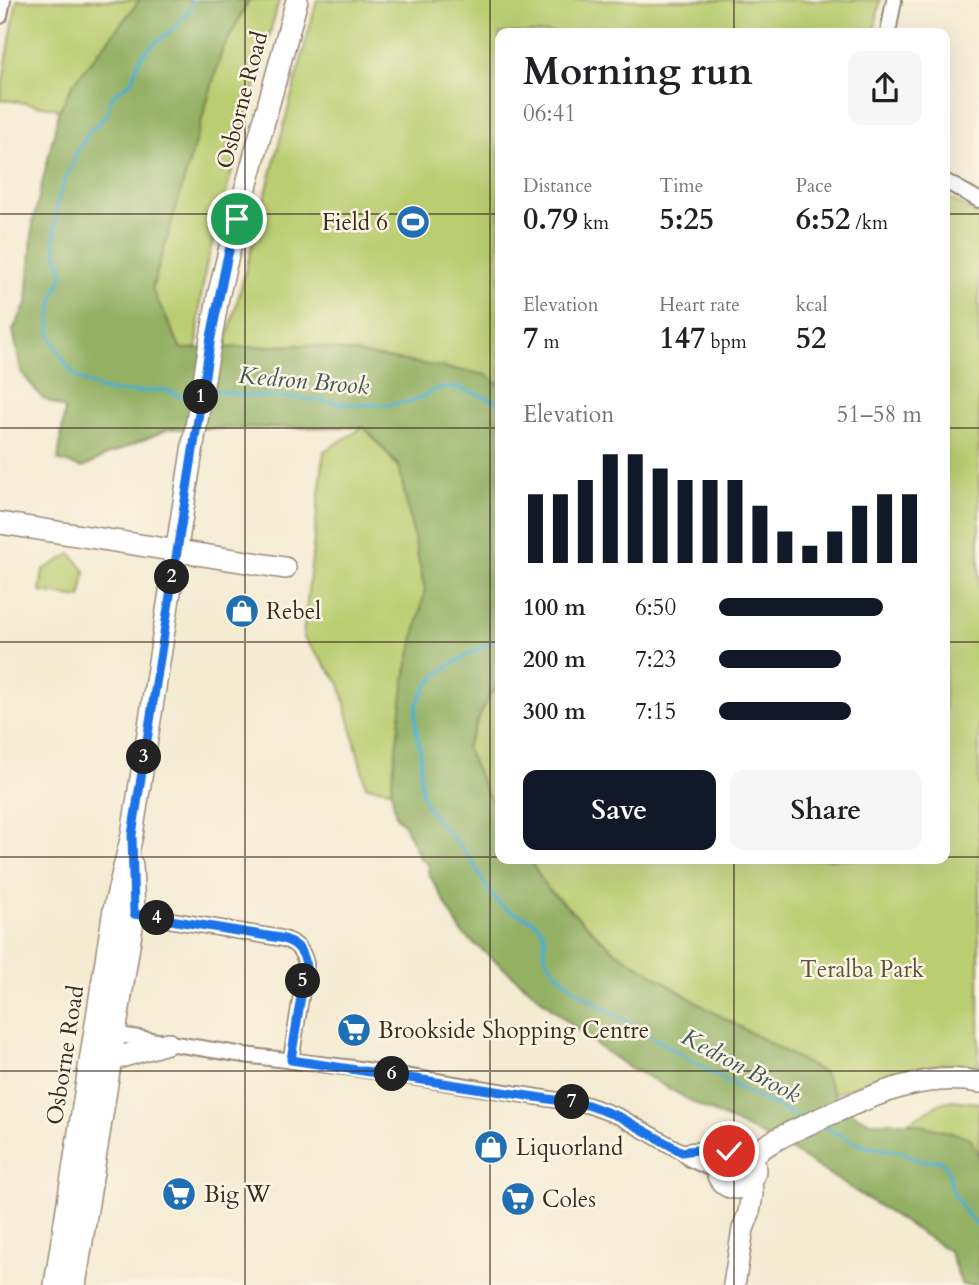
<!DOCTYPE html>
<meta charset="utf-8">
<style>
body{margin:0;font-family:Cardo,serif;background:#f6f6f6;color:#202124;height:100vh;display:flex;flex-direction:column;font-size:26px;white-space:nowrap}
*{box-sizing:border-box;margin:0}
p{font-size:23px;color:#757577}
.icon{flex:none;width:38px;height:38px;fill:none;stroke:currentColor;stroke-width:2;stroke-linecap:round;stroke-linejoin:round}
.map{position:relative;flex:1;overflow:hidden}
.details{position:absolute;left:495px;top:28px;width:455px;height:836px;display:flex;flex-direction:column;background:#fff;border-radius:14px;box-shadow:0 7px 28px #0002}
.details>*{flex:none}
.pin{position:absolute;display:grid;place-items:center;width:60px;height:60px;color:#fff;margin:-30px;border:4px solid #fff;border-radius:50%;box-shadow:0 2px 7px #0007}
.km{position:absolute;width:35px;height:35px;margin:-18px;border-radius:50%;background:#222;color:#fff;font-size:19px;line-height:35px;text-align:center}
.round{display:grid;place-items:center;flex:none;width:74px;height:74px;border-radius:14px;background:#f6f6f6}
.head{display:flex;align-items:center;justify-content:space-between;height:119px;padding:0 28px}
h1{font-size:38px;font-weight:800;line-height:52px}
.stats{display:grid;grid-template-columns:repeat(3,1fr);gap:10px;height:119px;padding:7px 28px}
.stats div{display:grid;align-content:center}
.stats b{font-size:30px;font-weight:800}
.stats small{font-size:19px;font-weight:400}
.stats p{font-size:19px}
.chart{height:196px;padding:14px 28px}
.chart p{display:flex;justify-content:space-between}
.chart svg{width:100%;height:126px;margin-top:7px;stroke:#111827;stroke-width:6}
.action{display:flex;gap:14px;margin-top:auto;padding:14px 28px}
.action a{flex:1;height:80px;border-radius:14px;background:#111827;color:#fff;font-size:28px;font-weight:800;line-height:80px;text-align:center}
.action a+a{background:#f6f6f6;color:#202124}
ul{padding:0 28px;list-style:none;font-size:23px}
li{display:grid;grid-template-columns:112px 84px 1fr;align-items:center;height:52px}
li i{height:18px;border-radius:9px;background:#111827}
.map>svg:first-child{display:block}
</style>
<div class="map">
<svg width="979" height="1285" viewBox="0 0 979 1285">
<rect width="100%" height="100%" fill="#fcf5e5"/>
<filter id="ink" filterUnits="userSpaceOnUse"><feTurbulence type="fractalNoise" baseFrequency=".0143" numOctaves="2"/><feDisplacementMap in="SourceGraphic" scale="14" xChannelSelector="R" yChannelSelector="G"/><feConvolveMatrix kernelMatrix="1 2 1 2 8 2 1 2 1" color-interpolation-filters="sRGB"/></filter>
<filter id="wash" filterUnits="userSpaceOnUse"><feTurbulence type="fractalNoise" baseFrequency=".00686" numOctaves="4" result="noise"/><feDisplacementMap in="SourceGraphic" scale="28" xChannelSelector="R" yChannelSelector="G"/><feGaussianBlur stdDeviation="1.57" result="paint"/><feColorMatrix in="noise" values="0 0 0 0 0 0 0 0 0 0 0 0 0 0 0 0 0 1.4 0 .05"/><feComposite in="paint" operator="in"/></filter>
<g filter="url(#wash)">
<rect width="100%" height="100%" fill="#f4ebd3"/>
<path fill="#bacd71" stroke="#7a7c48" stroke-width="2" d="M17,0H140L73,84L59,111L55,108L0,99Z
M249,0H279L206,266L200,303L197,349H181L152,289L222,51Z
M317,0H880L874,33H500V385L486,375L309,345L225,348Z
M945,196L979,215V1065L942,1064L903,1071L833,1094L824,1073L709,1010L612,949L547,888L529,859H945Z
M364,427L399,468L425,590L391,790L366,786L340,684L303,637L324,451Z
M71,554L85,571L81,598L40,592L43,570Z
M500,686V814L485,790L466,747L489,695Z
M951,1100L979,1103V1155L969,1137L908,1122L941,1103Z"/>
<path fill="#93b063" stroke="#676d40" stroke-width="2" d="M140,0H249L222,51L152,289L181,349L309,345L487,375L500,385V686L489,695L466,747L485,790L500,814V859H529L547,888L612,949L709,1010L824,1073L837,1100L857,1116L871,1122H908L969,1137L979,1155V1285H962L949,1251L786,1147L700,1106L643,1074L631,1069L591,1041L462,933L428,872L429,865L420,858L404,825L396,816L391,790L405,677L425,590L399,466L364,427L169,429L103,457L82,468L58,460L65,409L42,398L21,372L13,330L27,303L33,222L59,111L73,84Z"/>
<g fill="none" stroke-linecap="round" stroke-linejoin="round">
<path stroke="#4aaeca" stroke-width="3.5" d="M194,0C190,9 185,17 178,24C158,44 137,48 133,80L114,95L110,101L107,115L90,131L76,153L73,165L65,179L57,204L54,242L57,255L63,267V274L53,299L50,324L51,337L65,363L76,377L100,389L115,392H137L156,390H165L182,397L194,395
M209,391L229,392L239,395L307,399L345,404L385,405L409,402L422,397L436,389L456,387L494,400L500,405
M500,637C483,648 445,665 433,679C425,688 417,701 416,712C414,725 418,736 420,749C422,768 417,788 427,806C438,827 458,840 471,860C480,874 487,892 500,904C510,914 525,914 537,924C551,937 541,948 546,958C550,965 558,973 563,979C587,1001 615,1014 643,1031C694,1062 746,1095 802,1118
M822,1126L863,1146L902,1152L921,1161L938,1160L943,1163L949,1172L952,1191L966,1213L979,1227"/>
</g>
</g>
<g filter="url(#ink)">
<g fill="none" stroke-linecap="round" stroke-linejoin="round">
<g stroke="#988a78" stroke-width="18">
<path id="street" d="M0,16L3,0
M888,33L894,0
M945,181L979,200
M134,914L280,938C294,941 303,949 306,964L291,1060
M107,1033L244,1055L353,1068L588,1105L620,1117L682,1152L690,1159L716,1171
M682,1152C696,1149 710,1149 724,1154"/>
</g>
<g stroke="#988a78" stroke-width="24">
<path id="secondary" d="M0,523L285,568
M111,1060L167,1043
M717 1169a19 19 0 1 1 38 0a19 19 0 1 1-38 0Z
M751,1157C770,1140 794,1131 817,1120C869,1097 921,1071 979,1082
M55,1285L114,909L132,835L195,432L218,297L233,235L297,0
M75,1285L134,914L132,865
M734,1285L743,1229L749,1213L752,1194L751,1181"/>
</g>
<use href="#street" stroke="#fff" stroke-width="14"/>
<use href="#secondary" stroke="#fff" stroke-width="21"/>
</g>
</g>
<g fill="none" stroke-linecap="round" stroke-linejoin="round" filter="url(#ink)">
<g stroke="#fff" stroke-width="14">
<path id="route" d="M237,219L227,259L211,337L132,835L134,914L280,938C294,941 303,949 306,964L291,1060L588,1105L620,1117L682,1152C696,1149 710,1149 724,1154L729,1151"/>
</g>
<use href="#route" stroke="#1a73e8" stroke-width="9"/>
</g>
<path fill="none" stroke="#3b2a1e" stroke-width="2" stroke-opacity="0.55" d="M245,0V1285M490,0V1285M734,0V33M0,214H500M945,214H979M0,428H500M945,428H979M0,642H500M945,642H979M0,857H500M945,857H979M734,859V1285M0,1071H979"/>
<defs>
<g id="stadium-disc" transform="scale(1.75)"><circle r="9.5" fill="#1f6fb2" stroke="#fcf5e5"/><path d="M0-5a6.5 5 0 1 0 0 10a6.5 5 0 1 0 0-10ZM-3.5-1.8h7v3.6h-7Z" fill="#fff"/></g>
<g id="shop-disc" transform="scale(1.75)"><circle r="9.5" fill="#1f6fb2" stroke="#fcf5e5"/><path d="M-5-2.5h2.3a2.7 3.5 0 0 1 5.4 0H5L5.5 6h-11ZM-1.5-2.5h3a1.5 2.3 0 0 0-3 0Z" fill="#fff"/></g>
<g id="supermarket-disc" transform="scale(1.75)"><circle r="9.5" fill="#1f6fb2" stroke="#fcf5e5"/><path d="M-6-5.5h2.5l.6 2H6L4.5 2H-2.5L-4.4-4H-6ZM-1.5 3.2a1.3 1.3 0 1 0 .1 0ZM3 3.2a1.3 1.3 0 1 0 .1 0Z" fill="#fff"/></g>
</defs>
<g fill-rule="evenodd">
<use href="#stadium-disc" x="413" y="222"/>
<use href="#shop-disc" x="242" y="611"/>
<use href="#supermarket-disc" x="354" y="1030"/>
<use href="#shop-disc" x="491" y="1147"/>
<use href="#supermarket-disc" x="179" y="1194"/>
<use href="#supermarket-disc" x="518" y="1199"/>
</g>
<g text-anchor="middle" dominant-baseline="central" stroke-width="5" stroke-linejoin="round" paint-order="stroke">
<g font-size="23" fill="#3b2a1e" stroke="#fcf5e5">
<text transform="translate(242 100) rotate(-75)">Osborne Road</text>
<text transform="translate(65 1055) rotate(-81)">Osborne Road</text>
</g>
<g font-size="23" fill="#3b2a1e" stroke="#fcf5e5" text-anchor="start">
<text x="388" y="222" text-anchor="end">Field 6</text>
<text x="266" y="611">Rebel</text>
<text x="378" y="1030">Brookside Shopping Centre</text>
<text x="516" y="1147">Liquorland</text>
<text x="204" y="1194">Big W</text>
<text x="542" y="1199">Coles</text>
</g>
<g font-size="23" fill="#5b5333" stroke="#fcf5e5">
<text x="862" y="969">Teralba Park</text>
</g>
<g font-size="24" font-style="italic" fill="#40585a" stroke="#fcf5e5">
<text transform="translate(304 381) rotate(5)">Kedron Brook</text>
<text transform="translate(741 1066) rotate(28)">Kedron Brook</text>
</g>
</g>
</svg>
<div class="pin" style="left:237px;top:219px;background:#1e9e55"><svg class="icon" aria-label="arrive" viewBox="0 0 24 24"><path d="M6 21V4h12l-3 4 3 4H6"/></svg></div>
<div class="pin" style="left:729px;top:1151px;background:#d93025"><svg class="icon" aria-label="check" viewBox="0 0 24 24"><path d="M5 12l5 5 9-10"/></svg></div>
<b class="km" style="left:201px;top:397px">1</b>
<b class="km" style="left:172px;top:577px">2</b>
<b class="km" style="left:144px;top:757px">3</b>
<b class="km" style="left:157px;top:918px">4</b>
<b class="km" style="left:303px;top:981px">5</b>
<b class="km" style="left:392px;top:1074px">6</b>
<b class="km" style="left:572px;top:1102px">7</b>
<section class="details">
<div class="head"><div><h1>Morning run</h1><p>06:41</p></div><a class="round"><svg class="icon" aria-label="share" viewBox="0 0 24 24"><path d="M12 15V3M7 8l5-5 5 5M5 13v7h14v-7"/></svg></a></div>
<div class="stats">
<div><p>Distance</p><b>0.79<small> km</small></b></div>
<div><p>Time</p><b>5:25</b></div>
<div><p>Pace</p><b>6:52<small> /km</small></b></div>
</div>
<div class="stats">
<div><p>Elevation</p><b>7<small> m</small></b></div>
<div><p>Heart rate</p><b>147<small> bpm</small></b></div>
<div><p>kcal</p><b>52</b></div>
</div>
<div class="chart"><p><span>Elevation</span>51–58 m</p>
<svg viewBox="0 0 160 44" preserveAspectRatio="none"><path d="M5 44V20M15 44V20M25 44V15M35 44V6M45 44V6M55 44V11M65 44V15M75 44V15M85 44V15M95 44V24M105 44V33M115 44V38M125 44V33M135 44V24M145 44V20M155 44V20"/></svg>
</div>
<ul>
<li><b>100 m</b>6:50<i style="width:81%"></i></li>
<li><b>200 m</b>7:23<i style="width:60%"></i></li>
<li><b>300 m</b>7:15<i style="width:65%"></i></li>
</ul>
<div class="action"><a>Save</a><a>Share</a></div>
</section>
</div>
